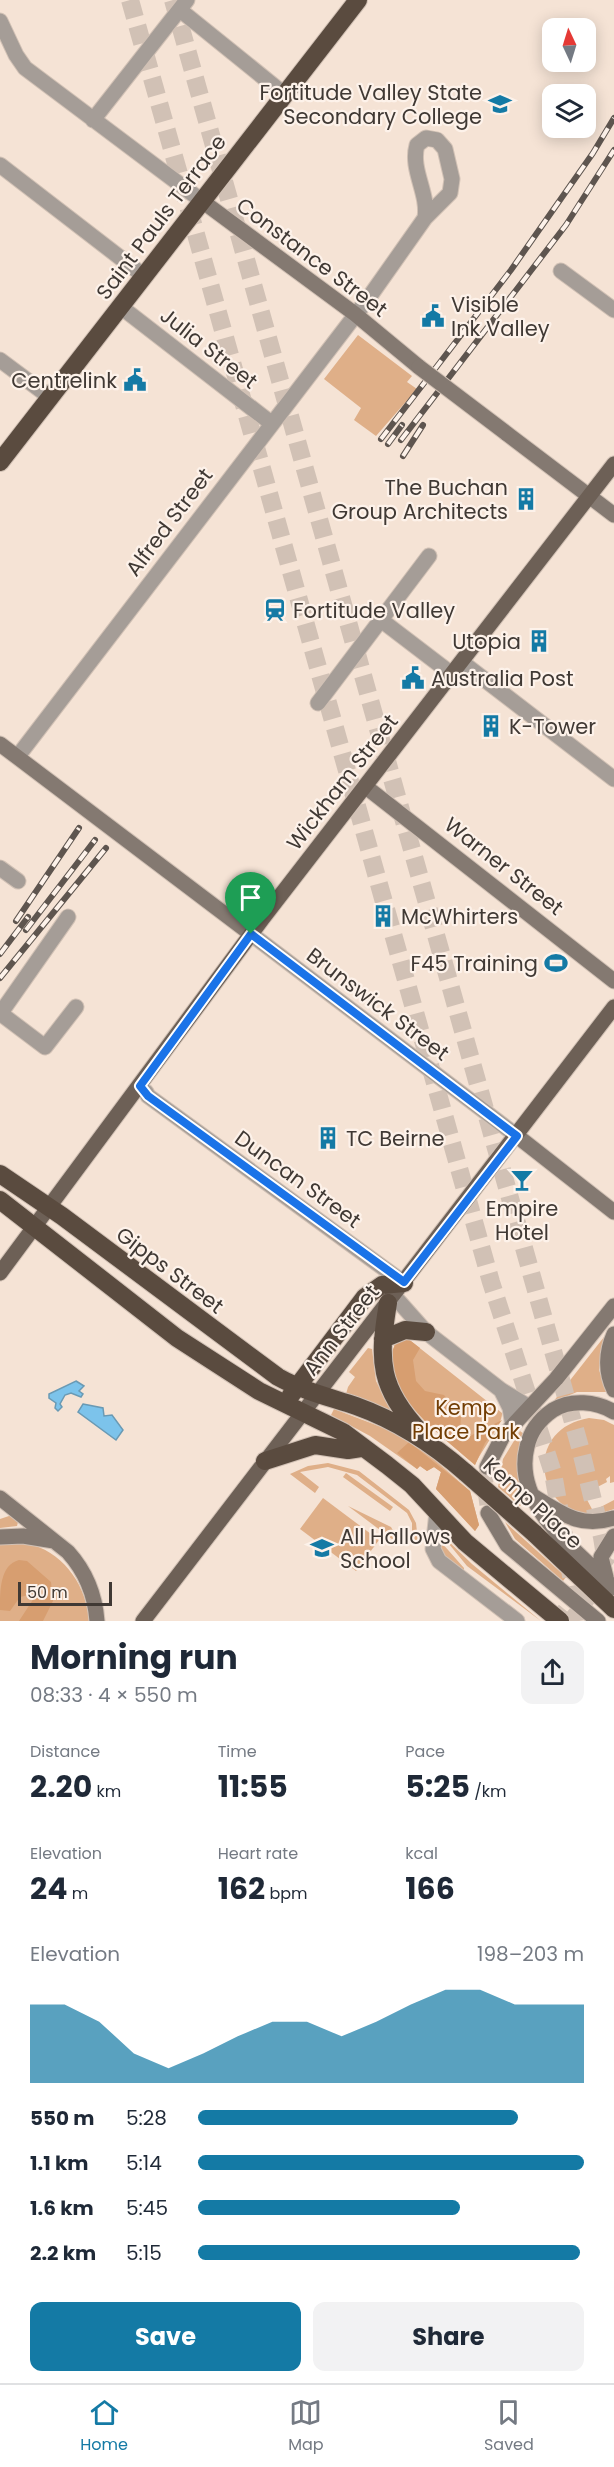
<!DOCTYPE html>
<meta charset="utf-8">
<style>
body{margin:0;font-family:Poppins,sans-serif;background:#f2f2f3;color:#1f2937;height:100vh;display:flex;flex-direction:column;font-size:22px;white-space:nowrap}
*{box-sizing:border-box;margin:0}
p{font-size:20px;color:#747a83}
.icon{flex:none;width:33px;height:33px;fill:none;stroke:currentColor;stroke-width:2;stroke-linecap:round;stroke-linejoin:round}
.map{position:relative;height:1621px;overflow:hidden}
.side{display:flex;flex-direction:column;background:#fff;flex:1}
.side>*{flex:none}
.needle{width:39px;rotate:356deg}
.fabs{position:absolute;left:542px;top:18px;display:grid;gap:12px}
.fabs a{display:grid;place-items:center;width:54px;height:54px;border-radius:12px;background:#fff;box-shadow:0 3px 15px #0003;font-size:30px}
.scale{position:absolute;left:18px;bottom:15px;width:94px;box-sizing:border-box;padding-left:6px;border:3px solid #403934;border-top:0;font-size:16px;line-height:21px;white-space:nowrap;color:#403934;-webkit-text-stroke:4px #fdf2ea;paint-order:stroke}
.pin{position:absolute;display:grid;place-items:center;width:51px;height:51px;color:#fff;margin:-62px -26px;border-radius:50% 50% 50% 0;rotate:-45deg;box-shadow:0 0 6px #0007}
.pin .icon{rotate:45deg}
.round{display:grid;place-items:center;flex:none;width:63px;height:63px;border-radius:12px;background:#f2f2f3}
.summary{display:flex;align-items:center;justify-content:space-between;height:102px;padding:0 30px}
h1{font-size:33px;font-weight:700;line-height:45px}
.metrics{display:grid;grid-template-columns:repeat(3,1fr);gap:9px;height:102px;padding:6px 30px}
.metrics div{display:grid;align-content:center}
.metrics b{font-size:30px;font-weight:700}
.metrics small{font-size:16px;font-weight:400}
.metrics p{font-size:16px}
.chart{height:168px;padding:12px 30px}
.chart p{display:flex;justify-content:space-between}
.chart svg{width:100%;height:108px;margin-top:6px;fill:#147aa5;opacity:.7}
.cta{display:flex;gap:12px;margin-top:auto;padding:12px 30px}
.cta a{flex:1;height:69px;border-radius:12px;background:#147aa5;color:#fff;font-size:24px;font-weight:700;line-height:69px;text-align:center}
.cta a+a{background:#f2f2f3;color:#1f2937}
ul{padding:0 30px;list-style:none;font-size:20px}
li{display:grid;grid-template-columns:96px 72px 1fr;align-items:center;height:45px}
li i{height:15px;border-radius:8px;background:#147aa5}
.menu{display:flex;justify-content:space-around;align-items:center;height:84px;border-top:2px solid #e0e1e3;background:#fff;font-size:16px;color:#747a83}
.menu a{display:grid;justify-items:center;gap:3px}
.menu .selected{color:#147aa5}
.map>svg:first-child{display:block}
</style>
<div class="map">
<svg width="614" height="1621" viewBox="0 0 614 1621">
<rect width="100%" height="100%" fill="#f5e3d5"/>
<path fill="#dfaf88" d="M358,335L412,376L407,382L417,389L376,436L354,420L361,408L324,379Z
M604,1337L599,1370L607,1392H577L553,1402Z
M407,1338L502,1413C503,1424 480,1452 475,1465C454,1446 405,1410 398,1383C395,1371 395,1357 394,1345Z
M368,1348L372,1349L376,1381L391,1411L346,1394L348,1387L355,1377L349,1372Z
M334,1409L389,1430L428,1454L470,1491L479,1525L475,1531L436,1489L441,1472L434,1467L427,1471L420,1466L417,1469L370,1436L331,1415Z
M589,1418L604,1420L614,1425V1482L610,1483V1476L606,1479L607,1482L584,1494L593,1511L614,1500V1509C544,1539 512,1431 589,1418Z
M520,1431L524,1434L518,1466L526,1499L520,1506L498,1487L503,1459Z
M328,1463L359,1471L409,1510L416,1523L418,1541L392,1539L348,1506L391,1527L396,1536H412V1523L407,1513L357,1475L328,1467L300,1472L319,1487L315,1493L290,1474L308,1466Z
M346,1473L393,1507L390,1511L343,1477Z
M323,1498L379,1540L356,1571L300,1529Z
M12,1515L18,1522L17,1526L0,1528V1519Z
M505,1522L566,1577L563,1581L515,1539Z
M440,1533L472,1564L541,1621L467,1566Z
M441,1542L464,1568V1571C452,1566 438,1557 441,1542Z
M0,1543C10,1543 23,1542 33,1545C66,1555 87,1588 89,1621H0Z"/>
<path fill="#d79e70" d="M407,1338L420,1348L413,1360L416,1381L425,1391L444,1395L461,1416L460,1432L466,1438L502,1420L485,1443L475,1465C445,1438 397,1406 392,1362C391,1348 394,1343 407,1338Z
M409,1442L470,1491L479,1525L475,1531L436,1489L441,1472L434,1467L427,1471L420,1466L417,1469L397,1453Z
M19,1560L27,1561L51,1582L53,1601L43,1621H19L34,1598L33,1594L20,1597L10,1611L0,1610C0,1590 0,1565 19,1560Z"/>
<path fill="#7cc3eb" stroke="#6a9ab4" stroke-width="1.5" d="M76,1381L84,1386L79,1391L83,1394L81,1397L71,1393L65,1395L60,1404L62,1407L58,1411L55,1408L56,1403L49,1398V1394Z
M83,1404L103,1408L104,1416L112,1415L123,1430L116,1440L78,1412Z"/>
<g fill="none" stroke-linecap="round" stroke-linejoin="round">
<path stroke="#d1c1b5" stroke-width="15" stroke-dasharray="15 8" stroke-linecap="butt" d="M487,1467L485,1490L488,1513
M555,1621L614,1551
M569,1621L614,1569"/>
<path stroke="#d1c1b5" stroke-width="18" stroke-dasharray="18 9" stroke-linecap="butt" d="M130,0L491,1282L553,1473L579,1621
M173,0L580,1447L602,1537L606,1562"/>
<g stroke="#d1c1b5" stroke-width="17">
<path id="street" d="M180,10L284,94
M0,21L16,55L25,68L202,201
M93,120L187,0
M0,165L144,276
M561,271L614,310
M121,307L271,423
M0,360L51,398
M381,620L453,675
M463,663L614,779
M318,703L429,556
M18,756L370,296L425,218L450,193L452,179L445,149L437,140L426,138L417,145C410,170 429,193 425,218
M0,868L18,881
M251,934L517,1136
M0,1013L45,1047L76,1007
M0,1014L68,917
M146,1092L148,1096L404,1283
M394,1296L426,1332L501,1390L529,1407
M501,1390L510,1408L513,1426
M437,1512L433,1549L439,1561L517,1621"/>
</g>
<g stroke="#d1c1b5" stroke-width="17">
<path id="secondary" d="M202,201L355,314L419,367
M506,433L614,515
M0,744L251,934
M366,787L614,981
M517,1136L614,1212
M614,1334C606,1352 605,1372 614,1390
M614,1412C596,1401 571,1399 553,1410C540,1419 530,1432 527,1447C512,1506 578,1551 614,1588
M487,1467L503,1436L556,1379L614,1306
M533,1496C561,1513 580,1529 614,1518
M0,1498L68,1552C86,1572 95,1594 97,1621
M488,1513L507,1545L598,1621
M0,1537L23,1536L54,1541
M606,1577L601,1557L614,1536"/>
</g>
<g stroke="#d1c1b5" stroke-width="17">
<path id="primary" d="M0,1273L263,918L614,464
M143,1621L614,1007"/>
</g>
<g stroke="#d1c1b5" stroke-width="20">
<path id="highway" d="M0,462L358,0
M0,1174L62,1216L278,1377C303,1391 329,1397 356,1406C398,1421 433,1444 466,1473
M0,1200L177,1338L259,1391L343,1432L387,1465L412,1485L465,1542L560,1621
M388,1303C378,1363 379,1386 421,1433
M383,1339L405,1330L426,1332
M291,1395L365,1297L382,1285L404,1283
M265,1461L315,1445L348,1450L361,1448
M534,1533L614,1609"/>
</g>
<use href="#street" stroke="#a59d97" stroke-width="15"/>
<use href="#secondary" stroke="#847971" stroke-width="15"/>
<use href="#primary" stroke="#6d6056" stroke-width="15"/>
<use href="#highway" stroke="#5a4b3f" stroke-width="18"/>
<g stroke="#5e554f" stroke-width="6">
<path id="rail" d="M381,439L511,270L593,153L614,118
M401,440L566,225L614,150
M388,444L402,425
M403,456L423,425
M16,921L79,828
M26,930L95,840
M0,954L28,917
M0,978L106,848"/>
</g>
<use href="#rail" stroke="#fdf2ea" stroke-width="4" stroke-dasharray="11" stroke-linecap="butt"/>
<g stroke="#d1c1b5" stroke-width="17" stroke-linecap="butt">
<path id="secondary-bridge" d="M419,367L506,433"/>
</g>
<g stroke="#d1c1b5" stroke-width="20" stroke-linecap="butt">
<path id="highway-bridge" d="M466,1473L534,1533"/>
</g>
<use href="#secondary-bridge" stroke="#847971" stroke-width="15"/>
<use href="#highway-bridge" stroke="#5a4b3f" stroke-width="18"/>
</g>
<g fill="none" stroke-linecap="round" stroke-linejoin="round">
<g stroke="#fff" stroke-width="12">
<path id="route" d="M251,934L517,1136L404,1282L148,1096L140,1086Z"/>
</g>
<use href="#route" stroke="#1a73e8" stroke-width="8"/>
</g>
<defs>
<g id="school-bare" transform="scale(1.8)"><path d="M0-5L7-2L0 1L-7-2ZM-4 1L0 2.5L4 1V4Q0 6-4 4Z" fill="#147aa5" stroke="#fdf2ea" stroke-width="2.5" paint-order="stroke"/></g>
<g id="civic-bare" transform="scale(1.8)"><path d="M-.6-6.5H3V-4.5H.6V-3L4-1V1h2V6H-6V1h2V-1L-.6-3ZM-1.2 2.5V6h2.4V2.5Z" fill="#147aa5" stroke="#fdf2ea" stroke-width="2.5" paint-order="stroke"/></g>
<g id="building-bare" transform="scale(1.8)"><path d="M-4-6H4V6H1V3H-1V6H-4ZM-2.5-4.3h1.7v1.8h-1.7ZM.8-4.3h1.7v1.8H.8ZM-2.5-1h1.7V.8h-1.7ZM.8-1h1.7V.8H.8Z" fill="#147aa5" stroke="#fdf2ea" stroke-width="2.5" paint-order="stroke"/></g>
<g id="station-bare" transform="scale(1.8)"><path d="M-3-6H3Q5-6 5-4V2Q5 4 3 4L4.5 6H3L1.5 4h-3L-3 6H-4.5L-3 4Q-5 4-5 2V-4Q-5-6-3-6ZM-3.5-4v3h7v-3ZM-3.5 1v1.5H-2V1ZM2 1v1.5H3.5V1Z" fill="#147aa5" stroke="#fdf2ea" stroke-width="2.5" paint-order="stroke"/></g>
<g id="stadium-bare" transform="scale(1.8)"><path d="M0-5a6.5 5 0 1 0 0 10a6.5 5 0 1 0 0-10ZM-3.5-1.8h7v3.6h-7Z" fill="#147aa5" stroke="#fdf2ea" stroke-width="2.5" paint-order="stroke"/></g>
<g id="bar-bare" transform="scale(1.8)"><path d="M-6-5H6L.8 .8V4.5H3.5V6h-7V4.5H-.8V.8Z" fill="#147aa5" stroke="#fdf2ea" stroke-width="2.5" paint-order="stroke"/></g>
</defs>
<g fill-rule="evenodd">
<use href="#school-bare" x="500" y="104"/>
<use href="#civic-bare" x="433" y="316"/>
<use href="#civic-bare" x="135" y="380"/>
<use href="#building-bare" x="526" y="499"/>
<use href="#station-bare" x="275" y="610"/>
<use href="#building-bare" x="539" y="641"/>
<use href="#civic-bare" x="413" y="678"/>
<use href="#building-bare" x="491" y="726"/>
<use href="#building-bare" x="383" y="916"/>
<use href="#stadium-bare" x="556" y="963"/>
<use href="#building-bare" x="328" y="1138"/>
<use href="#bar-bare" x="522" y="1180"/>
<use href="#school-bare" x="322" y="1548"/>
</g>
<g text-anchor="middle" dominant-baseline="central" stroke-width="4.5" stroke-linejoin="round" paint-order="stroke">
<g font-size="21" fill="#403934" stroke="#fdf2ea" text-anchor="start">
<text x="482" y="92" text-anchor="end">Fortitude Valley State<tspan x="482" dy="24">Secondary College</tspan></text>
<text x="451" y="304">Visible<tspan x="451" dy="24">Ink Valley</tspan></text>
<text x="117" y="380" text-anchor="end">Centrelink</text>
<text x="508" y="487" text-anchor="end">The Buchan<tspan x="508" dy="24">Group Architects</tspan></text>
<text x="293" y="610">Fortitude Valley</text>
<text x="521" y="641" text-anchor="end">Utopia</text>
<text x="431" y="678">Australia Post</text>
<text x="509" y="726">K-Tower</text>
<text x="401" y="916">McWhirters</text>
<text x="538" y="963" text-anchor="end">F45 Training</text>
<text x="346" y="1138">TC Beirne</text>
<text x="522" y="1208" text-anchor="middle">Empire<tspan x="522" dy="24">Hotel</tspan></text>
<text x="340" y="1536">All Hallows<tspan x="340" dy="24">School</tspan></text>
</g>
<g font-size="21" fill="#403934" stroke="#fdf2ea">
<text transform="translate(161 217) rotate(-53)">Saint Pauls Terrace</text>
<text transform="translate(312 257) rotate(37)">Constance Street</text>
<text transform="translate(209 348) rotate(38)">Julia Street</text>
<text transform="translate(169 522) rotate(-53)">Alfred Street</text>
<text transform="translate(342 782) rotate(-52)">Wickham Street</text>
<text transform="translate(504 866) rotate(38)">Warner Street</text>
<text transform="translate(378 1004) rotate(37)">Brunswick Street</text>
<text transform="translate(298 1179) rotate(36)">Duncan Street</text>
<text transform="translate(170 1270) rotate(37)">Gipps Street</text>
<text transform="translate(341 1330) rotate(-52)">Ann Street</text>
<text transform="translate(533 1503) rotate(42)">Kemp Place</text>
</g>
<g font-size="21" fill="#723d03" stroke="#fdf2ea">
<text x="466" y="1407">Kemp<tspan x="466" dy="24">Place Park</tspan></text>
</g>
</g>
</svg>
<div class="fabs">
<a><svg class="needle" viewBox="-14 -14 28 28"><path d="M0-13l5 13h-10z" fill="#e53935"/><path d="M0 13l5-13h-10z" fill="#747a83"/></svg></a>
<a><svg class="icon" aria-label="layers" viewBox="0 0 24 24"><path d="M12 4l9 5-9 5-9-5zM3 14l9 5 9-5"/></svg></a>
</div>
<div class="scale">50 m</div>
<div class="pin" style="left:251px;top:934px;background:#1e9e55"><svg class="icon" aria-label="arrive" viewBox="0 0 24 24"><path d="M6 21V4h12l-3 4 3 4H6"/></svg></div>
</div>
<section class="side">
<div class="summary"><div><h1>Morning run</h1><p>08:33 · 4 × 550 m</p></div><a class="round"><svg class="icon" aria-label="share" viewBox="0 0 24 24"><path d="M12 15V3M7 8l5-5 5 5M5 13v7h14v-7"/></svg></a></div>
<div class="metrics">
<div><p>Distance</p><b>2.20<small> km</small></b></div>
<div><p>Time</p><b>11:55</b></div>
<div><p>Pace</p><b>5:25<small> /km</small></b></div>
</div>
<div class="metrics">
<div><p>Elevation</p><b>24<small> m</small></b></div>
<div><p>Heart rate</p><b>162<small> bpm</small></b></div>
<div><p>kcal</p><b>166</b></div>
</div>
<div class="chart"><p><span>Elevation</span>198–203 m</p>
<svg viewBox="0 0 160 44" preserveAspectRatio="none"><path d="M0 44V12L10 12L20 19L30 32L40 38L50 32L60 25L70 19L80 19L90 25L100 19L110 12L120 6L130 6L140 12L150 12L160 12V44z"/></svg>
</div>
<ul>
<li><b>550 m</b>5:28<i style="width:83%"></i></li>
<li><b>1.1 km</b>5:14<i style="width:100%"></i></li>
<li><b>1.6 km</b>5:45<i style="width:68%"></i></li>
<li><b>2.2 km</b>5:15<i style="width:99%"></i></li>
</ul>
<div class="cta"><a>Save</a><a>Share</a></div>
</section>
<nav class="menu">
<a class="selected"><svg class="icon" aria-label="home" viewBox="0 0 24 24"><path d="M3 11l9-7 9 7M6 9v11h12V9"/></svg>Home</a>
<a><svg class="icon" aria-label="map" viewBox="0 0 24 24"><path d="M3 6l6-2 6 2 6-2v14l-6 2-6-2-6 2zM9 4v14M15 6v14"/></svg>Map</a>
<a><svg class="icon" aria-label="saved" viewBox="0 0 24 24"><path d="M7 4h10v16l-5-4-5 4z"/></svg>Saved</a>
</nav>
